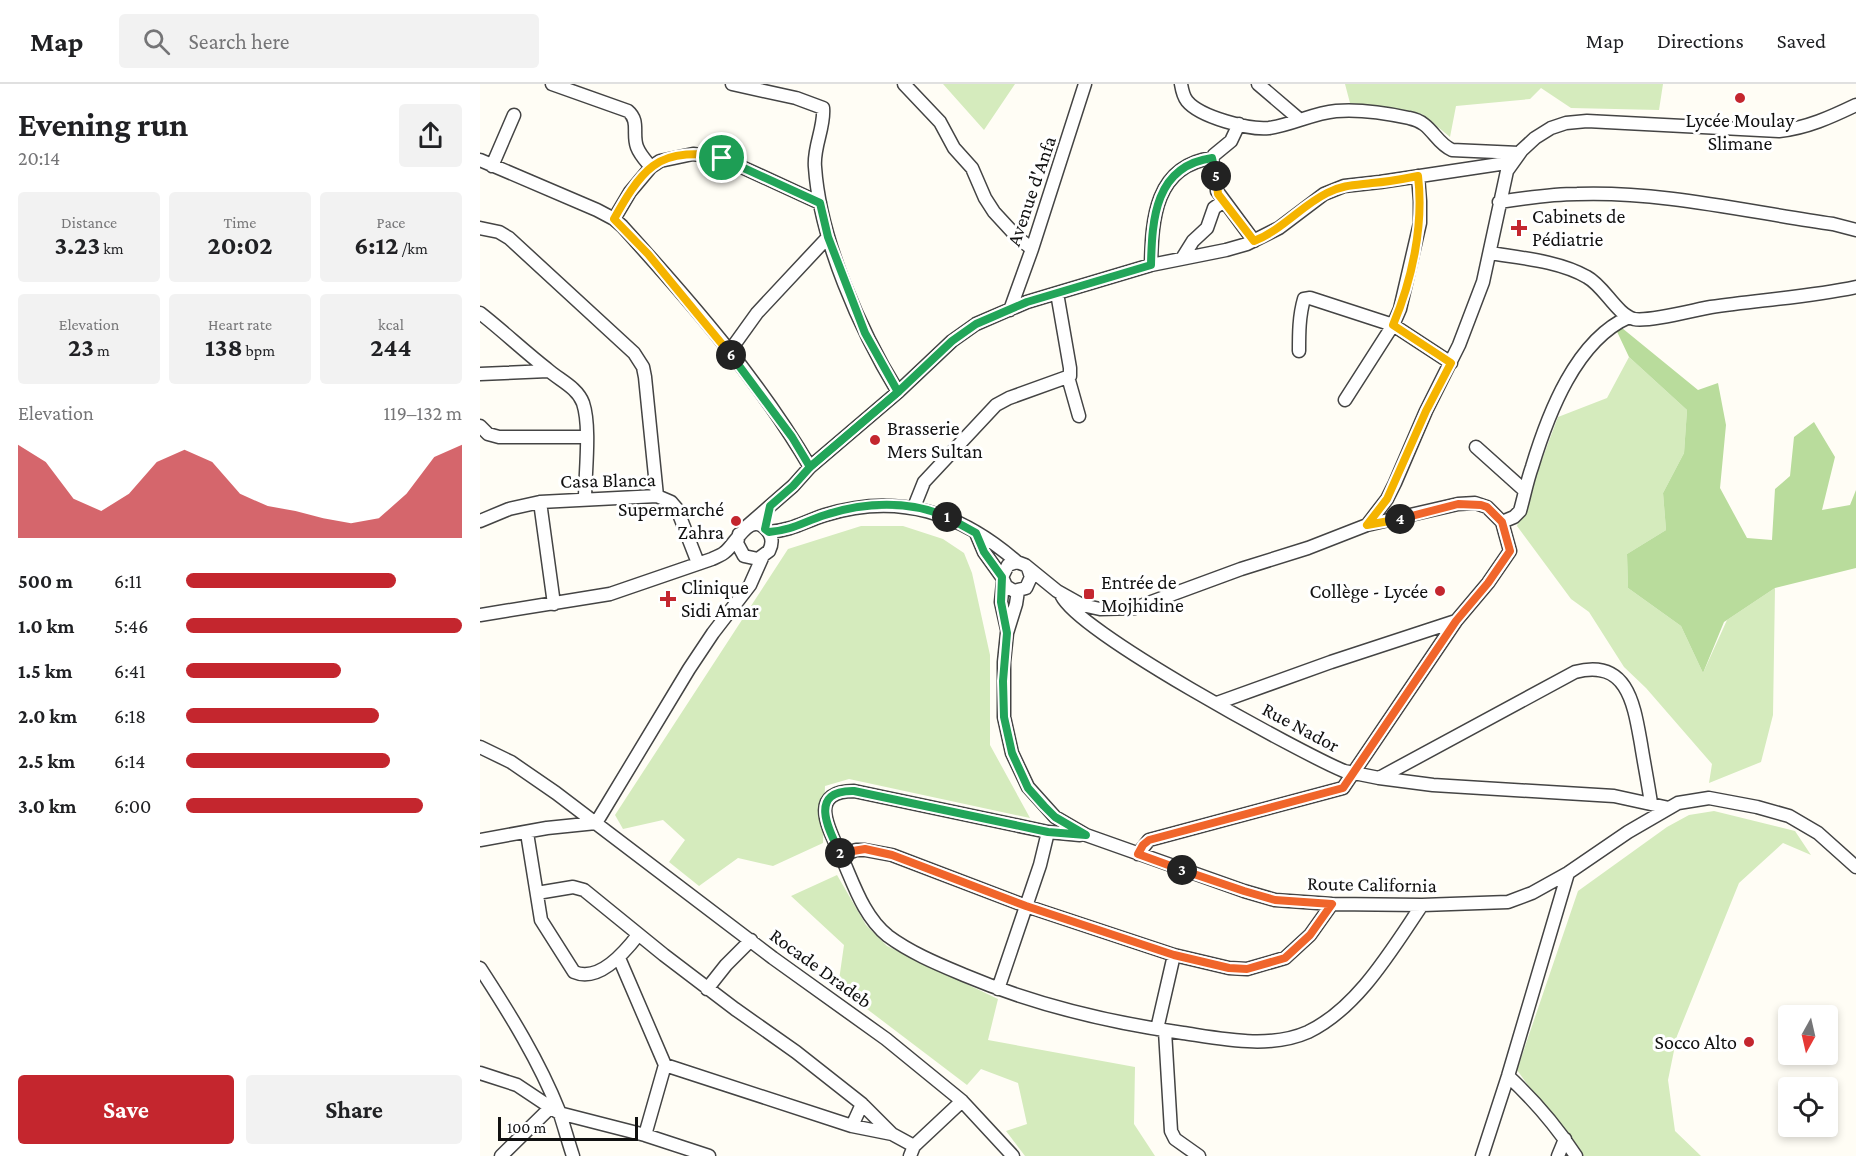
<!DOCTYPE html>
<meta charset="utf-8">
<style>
body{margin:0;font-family:"Crimson Pro",serif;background:#f2f2f2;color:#202124;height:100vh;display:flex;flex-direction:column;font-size:22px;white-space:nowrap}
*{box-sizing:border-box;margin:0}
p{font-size:20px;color:#757577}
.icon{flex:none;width:33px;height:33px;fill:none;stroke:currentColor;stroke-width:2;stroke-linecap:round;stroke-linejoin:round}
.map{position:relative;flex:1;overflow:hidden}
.drawer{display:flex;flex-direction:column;background:#fff;width:480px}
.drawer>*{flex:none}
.needle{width:39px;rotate:188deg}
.fabs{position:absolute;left:1298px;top:921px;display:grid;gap:12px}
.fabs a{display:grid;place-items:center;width:60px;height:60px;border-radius:6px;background:#fff;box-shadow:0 3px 9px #0003;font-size:30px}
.scale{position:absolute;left:18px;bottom:15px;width:140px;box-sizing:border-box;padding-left:6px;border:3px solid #111;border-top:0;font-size:16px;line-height:21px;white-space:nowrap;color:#111;-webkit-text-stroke:4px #fff;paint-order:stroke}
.pin{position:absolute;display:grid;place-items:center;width:51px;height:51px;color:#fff;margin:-26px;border:3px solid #fff;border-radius:50%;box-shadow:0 2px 6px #0007}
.km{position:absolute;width:30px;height:30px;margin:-15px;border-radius:50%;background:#222;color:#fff;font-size:16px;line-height:30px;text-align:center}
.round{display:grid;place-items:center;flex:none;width:63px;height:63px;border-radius:6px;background:#f2f2f2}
.headline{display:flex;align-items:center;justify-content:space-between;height:102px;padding:0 18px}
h1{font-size:33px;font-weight:700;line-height:45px}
.metrics{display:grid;grid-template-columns:repeat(3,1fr);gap:9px;height:102px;padding:6px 18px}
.metrics div{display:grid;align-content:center;border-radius:6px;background:#f2f2f2;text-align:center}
.metrics b{font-size:26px;font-weight:700}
.metrics small{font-size:16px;font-weight:400}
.metrics p{font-size:16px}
.chart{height:168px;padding:12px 18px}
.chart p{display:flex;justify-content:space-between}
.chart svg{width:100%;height:108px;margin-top:6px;fill:#c4262e;opacity:.7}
.action{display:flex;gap:12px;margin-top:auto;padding:12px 18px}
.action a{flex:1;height:69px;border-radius:6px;background:#c4262e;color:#fff;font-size:24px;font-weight:700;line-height:69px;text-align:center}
.action a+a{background:#f2f2f2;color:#202124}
ul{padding:0 18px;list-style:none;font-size:20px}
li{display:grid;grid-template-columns:96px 72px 1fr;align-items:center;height:45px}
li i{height:15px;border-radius:8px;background:#c4262e}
header{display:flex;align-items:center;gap:36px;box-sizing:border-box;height:84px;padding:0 30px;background:#fff;border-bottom:2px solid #e0e0e0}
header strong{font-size:28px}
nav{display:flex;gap:33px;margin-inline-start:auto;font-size:21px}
.search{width:420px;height:54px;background:#f2f2f2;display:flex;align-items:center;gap:15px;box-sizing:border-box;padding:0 21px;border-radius:6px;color:#757577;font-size:22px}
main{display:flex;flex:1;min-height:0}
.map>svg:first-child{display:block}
</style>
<header>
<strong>Map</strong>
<div class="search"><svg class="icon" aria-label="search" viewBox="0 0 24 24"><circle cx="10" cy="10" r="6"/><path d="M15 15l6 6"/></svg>Search here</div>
<nav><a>Map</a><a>Directions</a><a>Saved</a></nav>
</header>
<main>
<section class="drawer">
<div class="headline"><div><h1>Evening run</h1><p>20:14</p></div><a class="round"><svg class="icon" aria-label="share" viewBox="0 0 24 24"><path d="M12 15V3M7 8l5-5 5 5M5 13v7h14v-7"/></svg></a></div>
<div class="metrics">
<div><p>Distance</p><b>3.23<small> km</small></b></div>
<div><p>Time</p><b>20:02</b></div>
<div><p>Pace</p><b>6:12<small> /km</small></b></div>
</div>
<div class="metrics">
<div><p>Elevation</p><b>23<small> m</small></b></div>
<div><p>Heart rate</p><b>138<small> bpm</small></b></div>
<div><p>kcal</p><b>244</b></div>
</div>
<div class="chart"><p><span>Elevation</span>119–132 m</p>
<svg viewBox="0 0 160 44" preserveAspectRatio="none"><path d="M0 44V6L10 13L20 28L30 33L40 26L50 13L60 8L70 13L80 26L90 31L100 33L110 36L120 38L130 36L140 26L150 11L160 6V44z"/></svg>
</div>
<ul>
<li><b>500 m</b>6:11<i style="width:76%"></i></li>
<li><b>1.0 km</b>5:46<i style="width:100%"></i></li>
<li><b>1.5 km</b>6:41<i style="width:56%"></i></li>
<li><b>2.0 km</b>6:18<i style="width:70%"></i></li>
<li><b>2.5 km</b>6:14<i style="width:74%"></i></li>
<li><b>3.0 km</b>6:00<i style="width:86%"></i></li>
</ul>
<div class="action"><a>Save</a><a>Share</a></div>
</section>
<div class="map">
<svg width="1376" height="1072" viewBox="0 0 1376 1072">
<rect width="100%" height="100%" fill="#fffdf5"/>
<path fill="#d5ebbd" d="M463,0H535L504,46Z
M865,0H1183L1179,26L1091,24L1061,4L1050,15L976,22L970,53L942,30L870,19Z
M1149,273L1207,326L1204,369L1183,409L1186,446L1147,470L1148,504L1201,542L1223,589L1247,536L1295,504L1293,631L1281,678L1229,699L1232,680L1166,604L1144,583L1109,528L1091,515L1037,442L1078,333L1127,314Z
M381,442H423L463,455L484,469L492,489L510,571V661L550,734L369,695L345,702L343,759L293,782L258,774L219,802L189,778L205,756L183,736L143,745L135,731L308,465Z
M1234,727L1315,747L1331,771L1303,759L1259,799L1197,952L1188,996L1195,1047L1221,1072H1099L1037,986L1098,807L1187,743L1209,731Z
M357,791L386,841L407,862L518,915L508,956L655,983L654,1040L675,1072H545L526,1047L547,1040L538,999L501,985L487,1001L358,903L364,861L311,812Z"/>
<path fill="#b9dc9c" d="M1131,235L1218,306L1238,299L1246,341L1240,404L1267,454L1292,456L1295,405L1310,392L1314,353L1334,338L1355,373L1342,426L1370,421L1376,406V484L1295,504L1244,538L1223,589L1201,542L1148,504L1147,470L1186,446L1183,409L1204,369L1207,326L1149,273Z"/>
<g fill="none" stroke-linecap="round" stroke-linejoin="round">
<g stroke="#444" stroke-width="15">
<path id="minor" d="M72,0L148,27C160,37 152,50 157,63C160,71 166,77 171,83
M252,0L316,14L343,24C345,43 333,63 335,83C340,156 380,246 418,308
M424,0L460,38L474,64L492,84L505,114L514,128L537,153L552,165
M701,0C702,6 703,12 707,17C720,33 769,46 789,44C812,41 833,29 856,27C880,25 906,29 929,34C952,38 954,58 972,66L1039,69
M778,0L819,35
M759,40L751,57L734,71L732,76L736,90L737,107L774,157
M0,76L117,126L134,135L142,142C210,217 279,296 330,383
M12,82L34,31
M1019,118C1045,114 1071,110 1097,110C1183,107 1268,128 1353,140L1376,146
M134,135L150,108L171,83L180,77L213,70L242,74L340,119
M0,144L19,148L29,154L154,269L163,283L165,293L177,412
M1010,169C1041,174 1079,177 1107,193C1124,202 1137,231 1154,235C1169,238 1214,226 1231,223C1279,216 1328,213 1376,203
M703,173L713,157L727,144L734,124L744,117
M671,181C672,135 675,82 732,74
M530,226L552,165L605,0
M0,229C23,247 44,267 67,285C79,296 97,303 103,319C111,343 105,389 105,415
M819,267C819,250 819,232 824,215L830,214L913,241L971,279
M249,268L277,229L348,153
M0,290L68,287
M588,293L599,332
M865,316L913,241L920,225L940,139V117L938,92
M0,342L8,350L19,353H107
M996,363L1045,407
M60,418L74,520
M434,423L444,398L516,321L529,314L590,292V284L577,209
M0,437L29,425L60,418L177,412L191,418L197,425L218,479
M1022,438L1034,433L1040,427C1044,413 1047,397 1052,383C1068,330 1096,256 1149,233
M266,443L313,402L330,383L418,308L472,257L496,240L547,218L577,209L671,181L746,166L767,160L799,144L844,110L864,102L900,98L1033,78
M289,448C313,446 323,438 345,431C419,408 481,429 537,478
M496,449L504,468L522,493
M548,484L551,493L546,504L534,507L526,502L522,493L528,481L537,478L545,481L577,507L602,521L620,525L655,524L761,485L828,464L887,441L907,415L915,399L946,327L979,261L1003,198L1027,87L1042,66L1055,54L1071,44L1086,39L1107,37L1299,47C1327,44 1351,33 1376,21
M523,498L521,518L527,545
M538,507L536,520L527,549L524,578V633L532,669L548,703L575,733L606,751L764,807L795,816L852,820L942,821L1028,818L1052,809L1088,789L1148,748L1198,719L1229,714L1277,723L1309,732L1338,749L1376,783
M581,510C590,544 823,670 864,687L899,694L953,701L1134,712L1189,724
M0,531L130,510L232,475C236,473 242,471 245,468C256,460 271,423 289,449C293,455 292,461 289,467L278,475L264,472L257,459L259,450
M737,619L851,578L976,537
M0,663L31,678L76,709L293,874L406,955L482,1017L533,1072
M899,694L1095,588C1148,574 1154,621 1161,660C1164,679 1168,699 1171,719
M116,739L209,585L233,549L270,501L282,474
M47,749L61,836L94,888C119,899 145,868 158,851
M600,751L568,748L374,707C324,707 352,750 362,774C374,801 384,833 408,852C431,869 458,880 484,891C555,921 626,938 703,949C743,955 790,965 828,948C878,924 912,865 942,821
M0,756L67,744L116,739
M658,770L669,756L863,704L976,537L1008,499L1030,467L1022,438L1007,423L995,419L978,420L887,441
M361,772L376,766H385L412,771L546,822L694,871L749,884L767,885L805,874L830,851L852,820
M57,809L93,803L104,806L184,871L255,925L316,968L382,1020L412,1050L434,1062
M139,874L185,981L165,1051
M0,884C30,930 59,977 79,1027C84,1042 88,1057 93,1072
M227,905L246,881L271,856
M518,905L560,781L568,748
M677,945L694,871
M685,947L691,1047L695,1055L719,1072
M185,981L372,1042L412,1050
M0,989L37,1001L79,1029L165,1051L229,1072
M1028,992C1054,1016 1077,1043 1096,1072
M372,1042L382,1020
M21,1072L71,1023
M430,1072L434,1062L482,1017
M1002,1072L1028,992L1088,789
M1078,1072L1085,1055"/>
</g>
<use href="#minor" stroke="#fff" stroke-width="12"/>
</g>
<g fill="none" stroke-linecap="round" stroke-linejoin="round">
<g stroke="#fff" stroke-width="12">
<path id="split-1" d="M242,74L340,119L348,153L385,249L418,308L330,383L313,402L290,422L285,445L289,448C313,446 323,438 345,431C384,418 430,416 467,433"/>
</g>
<g stroke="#fff" stroke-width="12">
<path id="split-2" d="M360,769C348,745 328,706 374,707L568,748L606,751L575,733L564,722L548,704L532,669L524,633L523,597L527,549L521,518L522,493L504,468L496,449L467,433"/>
</g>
<g stroke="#fff" stroke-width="12">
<path id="split-3" d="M360,769L361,772L373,767L385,765L412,771L546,822L694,871L749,884L767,885L805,874L830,851L852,820L795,816L764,807L702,786"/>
</g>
<g stroke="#fff" stroke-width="12">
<path id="split-4" d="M702,786L658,770L663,761L669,756L863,704L976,537L1008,499L1030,467L1022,438L1007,423L1001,421L978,420L920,435"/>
</g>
<g stroke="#fff" stroke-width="12">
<path id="split-5" d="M736,92L738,110L774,157C802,146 821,122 847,109C862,101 876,101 892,99C907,98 923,95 938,92C944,141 932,196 913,241L971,279L946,327L907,415L887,441L920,435"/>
</g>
<g stroke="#fff" stroke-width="12">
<path id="split-6" d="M251,271L312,353L330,383L418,308L472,257L496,240L547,218L671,181C672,135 675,82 732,74L736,92"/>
</g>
<g stroke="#fff" stroke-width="12">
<path id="split-7" d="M242,74C221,68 191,68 173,82C157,94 144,117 134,135L168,170L251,271"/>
</g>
<use href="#split-1" stroke="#22a559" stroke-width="8"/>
<use href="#split-2" stroke="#22a559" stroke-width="8"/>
<use href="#split-3" stroke="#f0652b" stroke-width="8"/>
<use href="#split-4" stroke="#f0652b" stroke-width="8"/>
<use href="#split-5" stroke="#f5b400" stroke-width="8"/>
<use href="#split-6" stroke="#22a559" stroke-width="8"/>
<use href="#split-7" stroke="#f5b400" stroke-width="8"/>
</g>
<g fill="#c4262e" stroke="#fff" stroke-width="2">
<circle cx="1260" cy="14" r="6"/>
<path d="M1036 135h6v6h6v6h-6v6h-6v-6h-6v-6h6z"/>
<circle cx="395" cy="356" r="6"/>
<circle cx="256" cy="437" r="6"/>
<circle cx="960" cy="507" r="6"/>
<rect x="603" y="504" width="12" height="12" rx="3"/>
<path d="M185 506h6v6h6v6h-6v6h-6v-6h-6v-6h6z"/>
<circle cx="1269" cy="958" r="6"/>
</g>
<g text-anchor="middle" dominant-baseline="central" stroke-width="6" stroke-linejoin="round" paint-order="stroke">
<g font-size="20" fill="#111" stroke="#fff" text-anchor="start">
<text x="1260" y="36" text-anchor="middle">Lycée Moulay<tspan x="1260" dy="23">Slimane</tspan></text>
<text x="1052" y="132">Cabinets de<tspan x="1052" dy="23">Pédiatrie</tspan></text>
<text x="407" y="344">Brasserie<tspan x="407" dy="23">Mers Sultan</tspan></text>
<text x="244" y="425" text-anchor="end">Supermarché<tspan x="244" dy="23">Zahra</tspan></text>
<text x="621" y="498">Entrée de<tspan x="621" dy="23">Mojhidine</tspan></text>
<text x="201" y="503">Clinique<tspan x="201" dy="23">Sidi Amar</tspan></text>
<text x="948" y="507" text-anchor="end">Collège - Lycée</text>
<text x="1257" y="958" text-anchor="end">Socco Alto</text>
</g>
<g font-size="20" fill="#111" stroke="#fff">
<text transform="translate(551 107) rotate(-71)">Avenue d'Anfa</text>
<text transform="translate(128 396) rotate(-1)">Casa Blanca</text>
<text transform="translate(821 643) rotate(28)">Rue Nador</text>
<text transform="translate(892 800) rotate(1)">Route California</text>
<text transform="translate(341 884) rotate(36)">Rocade Dradeb</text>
</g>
</g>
</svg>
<div class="fabs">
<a><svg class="needle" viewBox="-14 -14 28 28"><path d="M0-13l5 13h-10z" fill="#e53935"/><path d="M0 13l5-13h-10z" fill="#757577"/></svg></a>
<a><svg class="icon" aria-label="locate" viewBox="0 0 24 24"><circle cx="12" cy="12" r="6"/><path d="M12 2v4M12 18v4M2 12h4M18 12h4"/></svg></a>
</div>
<div class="scale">100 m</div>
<div class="pin" style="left:242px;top:74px;background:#1e9e55"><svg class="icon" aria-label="arrive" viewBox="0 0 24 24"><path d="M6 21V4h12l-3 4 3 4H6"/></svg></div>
<b class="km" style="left:467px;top:433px">1</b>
<b class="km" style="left:360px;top:769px">2</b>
<b class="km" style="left:702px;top:786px">3</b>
<b class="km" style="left:920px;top:435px">4</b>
<b class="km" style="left:736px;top:92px">5</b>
<b class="km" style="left:251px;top:271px">6</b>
</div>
</main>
